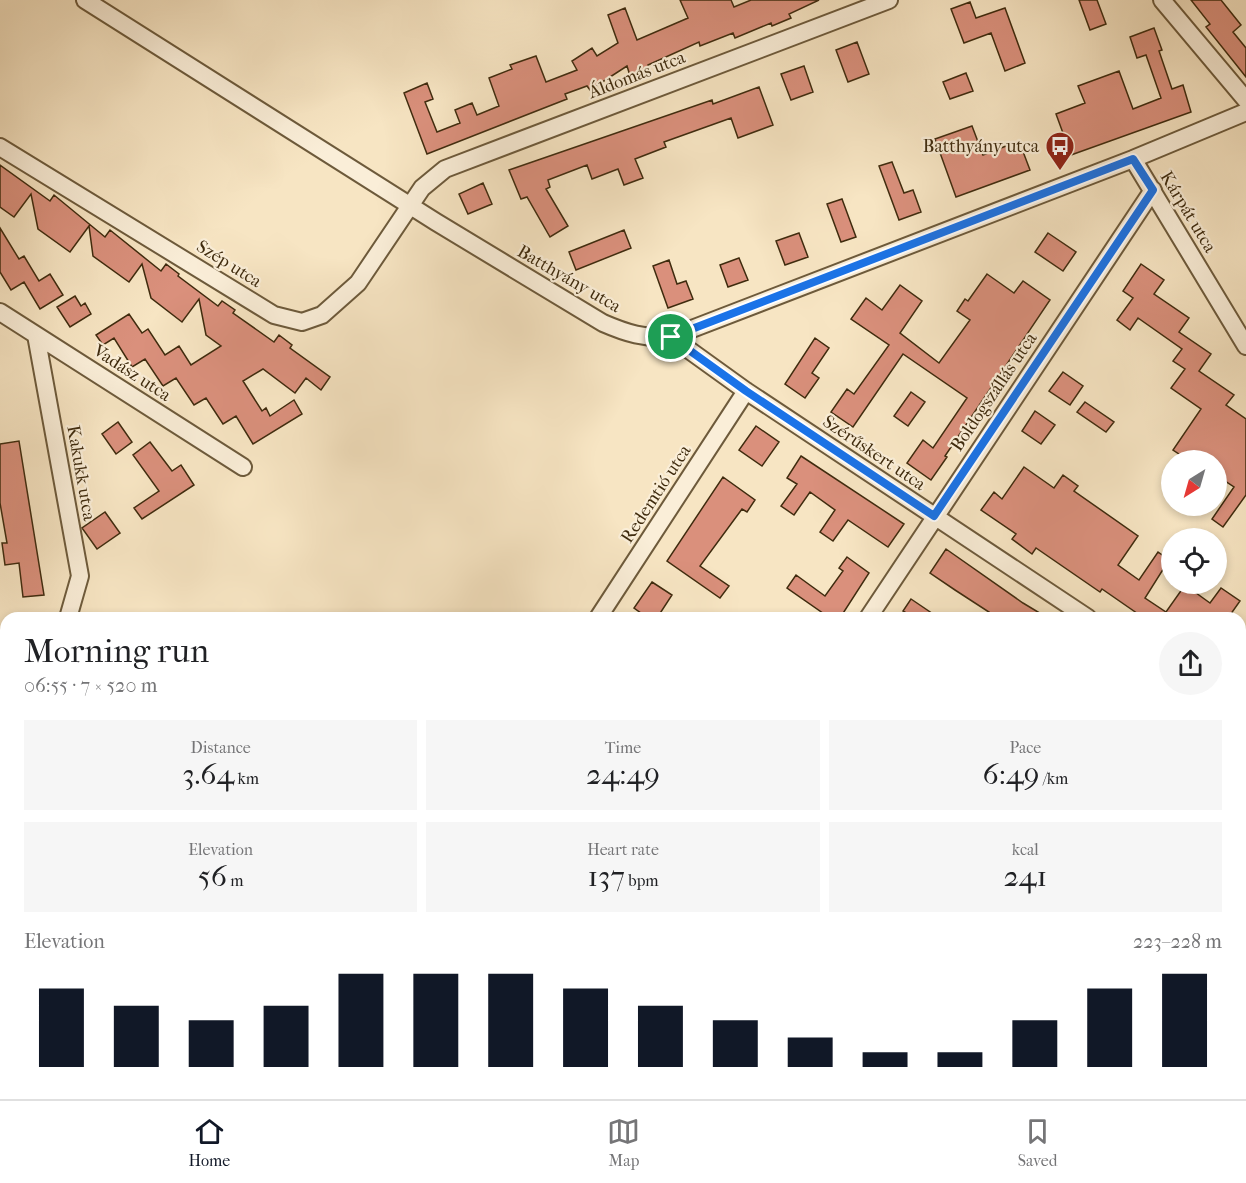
<!DOCTYPE html>
<meta charset="utf-8">
<style>
body{margin:0;font-family:"IM FELL French Canon",serif;background:#f6f6f6;color:#202124;height:100vh;display:flex;flex-direction:column;font-size:22px;white-space:nowrap}
*{box-sizing:border-box;margin:0}
p{font-size:20px;color:#757577}
.icon{flex:none;width:33px;height:33px;fill:none;stroke:currentColor;stroke-width:2;stroke-linecap:round;stroke-linejoin:round}
.map{position:relative;flex:1;overflow:hidden}
.details{position:absolute;left:0px;top:612px;width:1246px;height:488px;display:flex;flex-direction:column;background:#fff;border-radius:18px 18px 0 0;box-shadow:0 3px 9px #0003}
.details>*{flex:none}
.needle{width:39px;rotate:217deg}
.fabs{position:absolute;left:1161px;top:450px;display:grid;gap:12px}
.fabs a{display:grid;place-items:center;width:66px;height:66px;border-radius:50%;background:#fff;box-shadow:0 3px 9px #0003;font-size:30px}
.pin{position:absolute;display:grid;place-items:center;width:51px;height:51px;color:#fff;margin:-26px;border:3px solid #fff;border-radius:50%;box-shadow:0 2px 6px #0007}
.round{display:grid;place-items:center;flex:none;width:63px;height:63px;border-radius:32px;background:#f6f6f6}
.overview{display:flex;align-items:center;justify-content:space-between;height:102px;padding:0 24px}
h1{font-size:33px;font-weight:600;line-height:45px}
.metrics{display:grid;grid-template-columns:repeat(3,1fr);gap:9px;height:102px;padding:6px 24px}
.metrics div{display:grid;align-content:center;border-radius:0px;background:#f6f6f6;text-align:center}
.metrics b{font-size:30px;font-weight:600}
.metrics small{font-size:16px;font-weight:400}
.metrics p{font-size:16px}
.chart{height:168px;padding:12px 24px}
.chart p{display:flex;justify-content:space-between}
.chart svg{width:100%;height:108px;margin-top:6px;stroke:#111827;stroke-width:6}
.menu{display:flex;justify-content:space-around;align-items:center;height:84px;border-top:2px solid #e0e0e0;background:#fff;font-size:16px;color:#757577}
.menu a{display:grid;justify-items:center;gap:3px}
.menu .current{color:#111827}
.map>svg:first-child{display:block}
</style>
<div class="map">
<svg width="1246" height="1099" viewBox="0 0 1246 1099">
<rect width="100%" height="100%" fill="#f7e5c3"/>
<filter id="stains"><feTurbulence type="fractalNoise" baseFrequency=".00333" numOctaves="4"/><feColorMatrix values="0 0 0 0 .2 0 0 0 0 .09 0 0 0 0 .02 0 0 0 .5 -.17"/></filter>
<radialGradient id="worn" r=".72"><stop offset=".6" stop-color="#630" stop-opacity="0"/><stop offset="1" stop-color="#630" stop-opacity=".3"/></radialGradient>
<path fill="#c3c38f" stroke="#81774e" stroke-width="1.5" d="M998,1094H1237L1241,1099H994Z"/>
<g fill="none" stroke-linecap="round" stroke-linejoin="round">
<path stroke="#9ec0ae" stroke-width="28" d="M0,921L6,925
M123,1094V1099"/>
</g>
<path fill="#da907c" stroke="#3f2b0e" stroke-width="1.5" d="M680,0H731L734,7L751,0H819L789,14L791,18L772,26L771,23L735,38L733,33L700,46L699,42L648,65L650,73L631,79L627,66L590,90L587,86L565,94L567,99L427,154L404,93L427,83L433,99L425,102L437,132L460,123L455,110L472,103L477,115L499,106L489,78L512,69L510,65L536,56L546,82L577,70L572,61L592,48L597,56L618,43L608,15L625,8L637,40L688,18Z
M1079,0H1097L1106,24L1090,30Z
M1191,0H1221L1241,25L1233,32L1246,48V77L1206,27L1210,24Z
M970,2L976,18L1005,8L1025,63L1005,71L991,33L964,43L951,9Z
M1154,28L1162,50L1159,51L1172,89L1183,85L1191,112L1071,155L1056,114L1085,103L1078,86L1119,71L1133,109L1161,98L1146,55L1137,58L1130,37Z
M857,42L869,74L848,82L836,50Z
M804,66L813,92L791,100L781,74Z
M966,73L973,91L950,99L943,82Z
M759,87L773,125L738,138L731,118L664,142L666,147L635,159L643,178L624,185L618,169L592,179L587,165L548,180L550,187L546,189L568,226L550,237L527,197L521,199L509,170L712,100L713,104Z
M972,126L983,155L1019,141L1030,170L956,197L935,139Z
M892,162L904,193L913,190L921,212L899,220L879,166Z
M0,165L50,201L54,195L105,237L110,230L161,271L166,264L179,274L178,276L218,306L222,301L235,310L233,313L274,342L279,335L292,345L290,348L330,377L321,390L306,378L295,393L263,369L243,381L262,411L266,408L270,416L294,400L302,414L253,444L236,416L223,424L206,398L194,405L176,378L163,386L145,359L132,367L114,338L103,345L96,335L129,314L142,333L148,329L165,355L179,346L191,365L221,346L206,335L199,299L182,322L151,298L142,264L129,282L93,256L89,226L70,252L38,229L31,194L14,217L0,207Z
M483,183L492,204L468,214L459,194Z
M842,199L856,237L841,242L827,204Z
M0,228L19,259L24,256L39,281L50,274L63,295L40,309L24,282L11,290L0,272Z
M624,230L631,248L576,270L569,252Z
M799,233L808,257L785,265L776,241Z
M1048,233L1076,252L1063,271L1035,252Z
M739,258L748,280L728,287L720,265Z
M669,260L677,284L686,281L693,299L668,308L653,266Z
M1141,264L1164,280L1154,294L1189,318L1179,332L1211,354L1199,371L1234,395L1226,405L1246,419V495L1223,527L1212,519L1234,487L1216,475V460H1188L1173,450L1201,409L1171,388L1185,369L1173,361L1182,349L1138,318L1130,330L1117,320L1133,298L1123,291Z
M987,274L1014,293L1023,281L1050,300L945,456L947,457L931,480L907,463L923,440L933,448L967,398L903,354L853,427L831,412L847,389L854,394L889,345L851,319L866,298L882,310L900,285L922,301L900,333L939,363L970,320L957,311L965,299L968,301Z
M75,296L81,306L85,303L91,314L70,327L57,307Z
M815,338L829,348L812,373L819,378L805,398L785,384Z
M1063,372L1083,386L1070,405L1049,391Z
M911,392L925,402L908,426L894,416Z
M1085,402L1114,422L1106,432L1077,412Z
M1035,411L1055,425L1041,444L1022,431Z
M118,422L132,442L116,454L102,434Z
M756,426L779,442L762,466L739,450Z
M19,441L44,595L23,597L19,563L5,565L2,543H7L0,503V444Z
M150,442L172,471L181,465L194,485L142,519L134,508L159,491L133,455Z
M801,456L904,524L888,547L848,520L833,541L820,532L835,510L810,492L794,515L781,506L797,484L787,478Z
M1024,467L1054,488L1063,475L1078,486L1074,491L1138,536L1118,565L1139,580L1158,552L1169,560L1145,598L1166,612L1185,585L1210,603L1221,588L1240,601L1228,618H1144L1102,589L1100,592L1036,548L1032,554L1012,539L1016,534L981,510L994,492L1002,499Z
M723,477L755,500L747,512L742,509L700,566L729,586L720,598L667,561Z
M105,512L120,533L97,549L82,528Z
M946,549L1023,603L1048,618H998L955,590L930,573Z
M847,557L869,573L840,618H830L787,588L796,575L825,596L843,571L839,568Z
M652,582L672,595L657,618H648L634,608Z
M911,599L939,618H914L903,611Z"/>
<g fill="none" stroke-linecap="round" stroke-linejoin="round">
<g stroke="#6d5a3b" stroke-width="20">
<path id="street" d="M85,0L436,222L603,323C626,333 645,339 671,337L1133,159L1246,112
M1162,0L1246,100
M0,147L274,315L302,322L322,315L358,283L422,188L445,169L889,0
M1133,159L1246,346
M0,312L243,467
M36,335L80,576L68,618
M671,337L746,391L1088,618
M598,618L746,391
M868,618L1153,190
M1240,849L1246,858
M423,1094L431,1099
M557,1099L560,1094
M827,1099L831,1094"/>
</g>
<use href="#street" stroke="#faeed8" stroke-width="16"/>
</g>
<g fill="none" stroke-linecap="round" stroke-linejoin="round">
<g stroke="#fff" stroke-width="12">
<path id="route" d="M1133,159L1153,190L934,516L746,391L671,337Z"/>
</g>
<use href="#route" stroke="#1a73e8" stroke-width="8"/>
</g>
<defs>
<g id="bus-pin" transform="scale(1.5)"><path d="M0 17L-7.5 6A9.5 9.5 0 1 1 7.5 6Z" fill="#8f2418" stroke="#faeed8"/><path d="M-5-6H5V4H4V6H2V4H-2V6H-4V4H-5ZM-3.5-4V0h7V-4ZM-3.5 1.2v1.5H-2V1.2ZM2 1.2v1.5H3.5V1.2Z" fill="#fff"/></g>
</defs>
<g fill-rule="evenodd">
<use href="#bus-pin" x="1060" y="146"/>
</g>
<g text-anchor="middle" dominant-baseline="central" stroke-width="4.5" stroke-linejoin="round" paint-order="stroke">
<g font-size="18" fill="#3f2b0e" stroke="#faeed8">
<text transform="translate(637 75) rotate(-21)">Áldomás utca</text>
<text transform="translate(1188 212) rotate(59)">Kárpát utca</text>
<text transform="translate(229 264) rotate(32)">Szép utca</text>
<text transform="translate(569 279) rotate(30)">Batthyány utca</text>
<text transform="translate(132 373) rotate(33)">Vadász utca</text>
<text transform="translate(994 392) rotate(-56)">Boldogszállás utca</text>
<text transform="translate(874 453) rotate(34)">Szérűskert utca</text>
<text transform="translate(81 473) rotate(80)">Kakukk utca</text>
<text transform="translate(656 494) rotate(-57)">Redemtió utca</text>
</g>
<g font-size="18" fill="#3f2b0e" stroke="#faeed8" text-anchor="end">
<text x="1039" y="146">Batthyány utca</text>
</g>
</g>
<rect width="100%" height="100%" filter="url(#stains)"/>
<rect width="100%" height="100%" fill="url(#worn)"/>
</svg>
<div class="fabs">
<a><svg class="needle" viewBox="-14 -14 28 28"><path d="M0-13l5 13h-10z" fill="#e53935"/><path d="M0 13l5-13h-10z" fill="#757577"/></svg></a>
<a><svg class="icon" aria-label="locate" viewBox="0 0 24 24"><circle cx="12" cy="12" r="6"/><path d="M12 2v4M12 18v4M2 12h4M18 12h4"/></svg></a>
</div>
<div class="pin" style="left:671px;top:337px;background:#1e9e55"><svg class="icon" aria-label="arrive" viewBox="0 0 24 24"><path d="M6 21V4h12l-3 4 3 4H6"/></svg></div>
<section class="details">
<div class="overview"><div><h1>Morning run</h1><p>06:55 · 7 × 520 m</p></div><a class="round"><svg class="icon" aria-label="share" viewBox="0 0 24 24"><path d="M12 15V3M7 8l5-5 5 5M5 13v7h14v-7"/></svg></a></div>
<div class="metrics">
<div><p>Distance</p><b>3.64<small> km</small></b></div>
<div><p>Time</p><b>24:49</b></div>
<div><p>Pace</p><b>6:49<small> /km</small></b></div>
</div>
<div class="metrics">
<div><p>Elevation</p><b>56<small> m</small></b></div>
<div><p>Heart rate</p><b>137<small> bpm</small></b></div>
<div><p>kcal</p><b>241</b></div>
</div>
<div class="chart"><p><span>Elevation</span>223–228 m</p>
<svg viewBox="0 0 160 44" preserveAspectRatio="none"><path d="M5 44V12M15 44V19M25 44V25M35 44V19M45 44V6M55 44V6M65 44V6M75 44V12M85 44V19M95 44V25M105 44V32M115 44V38M125 44V38M135 44V25M145 44V12M155 44V6"/></svg>
</div>
</section>
</div>
<nav class="menu">
<a class="current"><svg class="icon" aria-label="home" viewBox="0 0 24 24"><path d="M3 11l9-7 9 7M6 9v11h12V9"/></svg>Home</a>
<a><svg class="icon" aria-label="map" viewBox="0 0 24 24"><path d="M3 6l6-2 6 2 6-2v14l-6 2-6-2-6 2zM9 4v14M15 6v14"/></svg>Map</a>
<a><svg class="icon" aria-label="saved" viewBox="0 0 24 24"><path d="M7 4h10v16l-5-4-5 4z"/></svg>Saved</a>
</nav>
